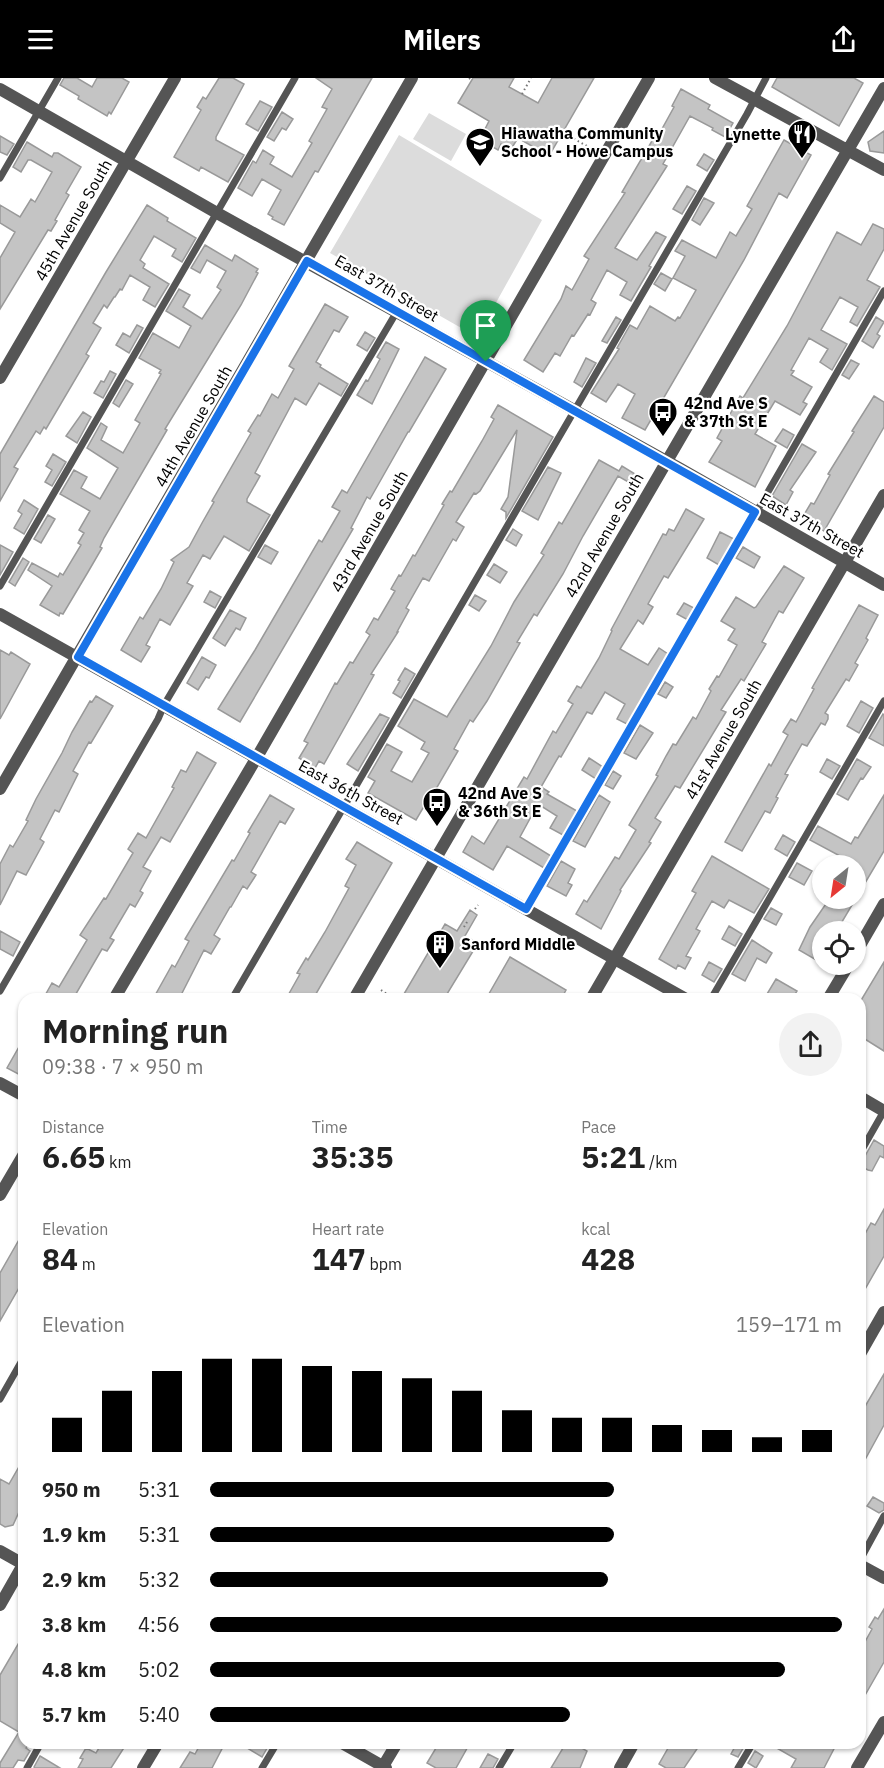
<!DOCTYPE html>
<meta charset="utf-8">
<style>
body{margin:0;font-family:"IBM Plex Sans",sans-serif;background:#f2f2f2;color:#222;height:100vh;display:flex;flex-direction:column;font-size:22px;white-space:nowrap}
*{box-sizing:border-box;margin:0}
p{font-size:20px;color:#767676}
.icon{flex:none;width:33px;height:33px;fill:none;stroke:currentColor;stroke-width:2;stroke-linecap:round;stroke-linejoin:round}
.map{position:relative;flex:1;overflow:hidden}
.details{position:absolute;left:18px;top:915px;width:848px;height:756px;display:flex;flex-direction:column;background:#fff;border-radius:18px;box-shadow:0 2px 4px #0004}
.details>*{flex:none}
.needle{width:39px;rotate:210deg}
.tools{position:absolute;left:812px;top:777px;display:grid;gap:12px}
.tools a{display:grid;place-items:center;width:54px;height:54px;border-radius:50%;background:#fff;box-shadow:0 2px 4px #0004;font-size:30px}
.pin{position:absolute;display:grid;place-items:center;width:51px;height:51px;color:#fff;margin:-62px -26px;border-radius:50% 50% 50% 0;rotate:-45deg;box-shadow:0 0 6px #0007}
.pin .icon{rotate:45deg}
.round{display:grid;place-items:center;flex:none;width:63px;height:63px;border-radius:32px;background:#f2f2f2}
.headline{display:flex;align-items:center;justify-content:space-between;height:102px;padding:0 24px}
h1{font-size:33px;font-weight:700;line-height:45px}
.metrics{display:grid;grid-template-columns:repeat(3,1fr);gap:9px;height:102px;padding:6px 24px}
.metrics div{display:grid;align-content:center}
.metrics b{font-size:30px;font-weight:700}
.metrics small{font-size:16px;font-weight:400}
.metrics p{font-size:16px}
.chart{height:168px;padding:12px 24px}
.chart p{display:flex;justify-content:space-between}
.chart svg{width:100%;height:108px;margin-top:6px;stroke:#000;stroke-width:6}
ul{padding:0 24px;list-style:none;font-size:20px}
li{display:grid;grid-template-columns:96px 72px 1fr;align-items:center;height:45px}
li i{height:15px;border-radius:8px;background:#000}
header{display:flex;justify-content:space-between;align-items:center;height:78px;padding:0 24px;background:#000;color:#fff;font-size:27px;font-weight:700}
.map>svg:first-child{display:block}
</style>
<header><svg class="icon" aria-label="menu" viewBox="0 0 24 24"><path d="M4 6h16M4 12h16M4 18h16"/></svg>Milers<svg class="icon" aria-label="share" viewBox="0 0 24 24"><path d="M12 15V3M7 8l5-5 5 5M5 13v7h14v-7"/></svg></header>
<div class="map">
<svg width="884" height="1690" viewBox="0 0 884 1690">
<rect width="100%" height="100%" fill="#fff"/>
<path fill="#dcdcdc" d="M429,35L466,56L451,83L413,61Z
M399,57L542,142L477,259L330,175Z"/>
<path fill="#c4c4c4" stroke="#999" stroke-width="1.5" d="M64,0H77L92,9L97,0H122L129,4L111,36L109,34L107,38L78,21L79,18L60,7Z
M219,0H233L244,6L216,59V62L244,77L228,104L201,89L199,93L174,79L201,32L197,29L203,19L206,21Z
M316,0H372L318,94L315,93L284,147L272,141L273,139L268,136L281,112L262,101L252,118L238,110L253,83L256,85L263,72L274,79L270,86L292,99L312,65L309,63L327,31L322,29L332,11Z
M473,0H514L509,9L538,25L552,0H594L549,78L518,60L511,71L501,66L498,72L489,67L492,61L483,55L489,43L458,25Z
M777,0H854L863,5L839,48L772,9Z
M681,11L710,27L708,31L733,45L725,59L712,52L713,50L690,38L663,86L667,88L615,170L637,182L656,154L666,159L649,188L651,189L631,223L620,217L627,204L607,192L591,222L596,225L590,237L588,236L574,258L572,257L560,278L555,275L543,294L524,282L561,221L566,208L572,212L589,181L584,178L625,115L622,114L656,56L658,58L674,29L672,28Z
M260,23L272,29L258,53L246,46Z
M282,34L293,41L286,52L282,50L274,63L267,59Z
M884,53V75L870,73L868,64Z
M0,58L14,66L7,77L0,74Z
M784,62L811,77L787,120L779,115L744,182L645,352L622,340L635,316L618,306L606,324L591,315L619,271L617,270L630,247L637,251L650,228L675,243L678,239L680,240L696,212L673,200L685,178L675,173L682,162L716,180L730,154L736,158L752,131L747,128Z
M27,64L52,79L54,75H58L81,89L66,115L69,117L55,142L57,143L51,153L48,152L0,231V180L15,154L0,145V127L20,139L31,121L35,124L52,94L31,82H28L21,94L13,89Z
M704,76L714,82L707,93L697,87Z
M687,108L696,113L682,136L673,131Z
M704,120L714,125L700,147L692,142Z
M147,127L168,140L167,143L196,160L182,184L172,178L176,171L154,158L140,182L145,186L143,190L169,206L155,229L143,222L150,209L130,197L122,212L120,211L115,219H114L107,230L104,227L93,245L101,250L86,276L89,278L46,351L44,349L40,356L36,353L14,389L18,391L0,423V376L106,194Z
M873,146L884,151V171L867,202L880,209L857,248L850,244L858,229L840,219L821,252L847,266L832,292L820,284L828,271L809,260L791,292L794,293L791,297L812,309L803,324L807,326L800,337L775,323L755,356L776,368L755,409L709,384L722,363L717,360L740,318L743,320L787,248L837,154L861,167Z
M205,167L232,183L235,177L258,191L256,194L258,195L241,227L165,351L167,352L104,460L100,469L102,470L88,494L63,536L60,535L59,538L40,527L52,508L28,492L32,485L58,499L60,495L63,497L81,467L78,465L84,455L79,452L90,433L60,416L74,392L87,399L81,410L100,421L118,390L87,370L101,345L107,349L101,362L123,375L140,345L135,342L161,296L159,295L161,292L139,280L153,255L179,270L191,248L166,233L179,211L190,217L183,229L202,241L221,212L217,209L226,193L207,182L200,195L191,190Z
M661,195L672,201L665,213L654,206Z
M325,226L348,239L339,254L334,252L316,284L321,287L320,289L348,306L341,318L319,305L306,327L295,320L255,395L260,398L247,421V424L270,437L249,473L224,458L210,481L203,477L187,505L193,508L170,547L160,541L146,567L150,569L141,584L121,572L140,539L143,541L161,511L174,484L171,482L189,469L202,445L214,424L212,423L251,355L248,353L258,337L260,338L272,316L278,320L294,291L289,288Z
M616,239L621,242L607,265L602,263Z
M876,239L884,244L877,256L880,258L873,270L862,263Z
M137,247L143,250L129,275L116,267L123,255L130,259Z
M365,254L375,260L367,273L357,267Z
M386,264L399,271L372,326L357,317L366,302L368,303L380,281L377,279Z
M425,279L446,291L409,354H408L370,421L367,419L351,450L353,451L240,644L218,631L255,572L319,462L322,464L340,433L332,429L342,412L347,415Z
M586,280L596,285L582,309L574,304Z
M851,282L859,286L849,301L842,297Z
M110,293L116,296L103,320L94,315L101,303L104,304Z
M126,302L133,306L119,329L113,325Z
M874,318L884,324V349L824,453L802,440L811,425L814,426L830,397L828,396L854,354L852,353Z
M498,327L553,359L506,440V434L501,431L508,419L517,352L480,413L476,416L474,415L456,444L464,449L456,463L453,461L429,503L423,500L406,530L409,532L397,554H398L371,596L374,597L324,686L319,683L315,690L299,680L308,665L304,663L335,605L337,606L350,584L353,585L370,557L366,554L374,540L378,542L395,513L391,511L399,497L401,498L413,477L415,478L444,427L442,426L450,413L452,414L482,363L494,341L491,339Z
M83,334L91,339L77,365L66,358Z
M783,351L794,357L787,370L775,363Z
M802,366L816,374L790,412L793,414L786,427L772,418Z
M53,376L66,384L52,408L45,404L52,392L46,388Z
M599,382L619,393L622,388L635,396L630,405L618,398L583,458L563,496L537,538L534,536L517,564L520,565L487,623L473,644L470,642L454,671L458,673L425,730H423L416,742L368,715L375,703L368,699L387,666L402,674L391,693L412,704L429,675L421,671L425,664L398,648L414,621L447,639L491,568L514,524L544,477L541,475L559,444L562,446Z
M548,389L561,395L538,442L522,433Z
M24,422L38,431L24,456L14,450L22,436L18,433Z
M686,431L704,441L668,500L664,498L648,526L653,529L643,546L638,542L620,571L648,587L659,570L668,576L627,646L617,641L625,626L605,614L592,636L587,634L561,679L559,678L541,709L549,714L547,716L577,733L563,757L550,750L557,738L538,726L520,759L551,778L544,790L507,768L493,792L463,774L472,758L484,766L524,699L527,701L553,653L556,655L573,626L568,623L577,608L581,610L599,580L612,553L611,552L663,456L666,457L669,451L674,453Z
M48,437L55,441L41,465L34,461Z
M513,451L522,457L516,468L506,462Z
M720,454L734,461L719,487L707,480Z
M0,467L13,474L0,497Z
M265,467L278,474L271,486L258,479Z
M743,469L760,479L754,490L736,480Z
M23,480L29,484L15,508L9,504Z
M494,486L507,494L500,505L487,497Z
M784,488L804,500L783,535L779,533L762,564L766,566L744,603L741,601L721,632L726,634L680,710L675,708L655,740L661,744L649,764L651,765L620,812L621,813L601,851L576,836L584,822L587,824L615,779L619,781L636,752L629,747L658,698L656,697L666,678L673,666L676,667L693,639L696,641L711,613L709,611L717,598L719,599L737,567L728,562L735,551L721,543L736,519L754,530L756,529Z
M210,513L221,519L215,530L204,524Z
M475,517L486,523L479,533L469,527Z
M684,525L694,530L688,542L677,536Z
M859,527L878,537L866,560L868,562L855,585L858,587L849,603L846,601L825,635L828,637V641L825,647L821,645L807,668L802,666L785,696L788,697L776,719L778,720L770,735L765,733L742,773L725,764L769,686L771,688L788,657L783,654L791,641L796,644L814,611L812,610Z
M230,532L246,540L240,552L236,550L225,568L213,560Z
M0,572L9,577L11,574L30,586L0,641Z
M202,579L216,587L209,600L206,599L198,612L187,605Z
M405,590L415,596L401,620L393,615L400,603L398,602Z
M665,604L673,609L666,620L658,616Z
M96,618L113,628L91,665L89,664L73,693L78,696L59,734L55,732L40,761L44,764L26,797L17,793L0,827V786L10,767L13,769L28,743L26,742L36,721L62,675L72,654L90,623L92,624Z
M861,623L873,630L859,655L847,648Z
M380,636L389,640L358,693L347,686Z
M883,636L884,637V668L869,660Z
M640,647L653,655L636,681L624,675Z
M197,674L216,685L170,764L161,759L143,789L151,793L140,813L143,815L135,829L130,826L110,860L114,862L107,873L102,871L73,921H43L52,905L59,909L87,862L80,857L104,820L106,821L133,775L128,771L138,755L146,760L174,710L172,709L181,692L186,694Z
M589,680L603,689L596,701L582,692Z
M827,681L840,688L832,701L820,694Z
M857,681L871,689L863,701L861,700L848,722L837,716Z
M613,693L621,698L613,711L605,707Z
M270,717L294,731L285,746L280,743L251,794L256,797L247,811L243,808L231,829H230L214,857L220,861L211,876L204,872L179,921H153L172,887L175,889L189,863L185,861L232,782L234,783L250,755L248,754Z
M599,717L610,724L585,769L573,763Z
M884,717V773L836,854H822V877L818,883L799,872L810,849L830,820H855V786L810,762L818,748L851,766L855,759L858,760Z
M783,757L795,764L787,778L775,771Z
M357,764L392,785L313,921H286L300,896L297,895L306,880L308,882L325,854L349,810L345,808L356,787L346,781Z
M712,778L769,811L754,835L729,822L724,830L712,823L696,851L700,853L686,878L691,880L685,891L678,887L676,891L659,881L696,815L692,813Z
M561,783L575,791L568,805L572,807L566,818L547,808Z
M797,785L812,793L804,807L789,799Z
M771,830L782,836L776,847L764,841Z
M470,832L477,837L465,858L478,865L444,921H401L445,846L457,853Z
M729,848L742,856L735,868L722,861Z
M0,853L20,864L13,878L0,871Z
M752,862L772,875L766,885L757,880L745,903L732,896Z
M510,879L566,912L561,921H486Z
M709,884L722,891L714,904L702,897Z
M884,884V973L860,958V924Z
M776,901L797,913L792,921H764Z
M24,960V999L7,990Z
M874,1062L884,1068V1080L880,1078L872,1093L868,1092L860,1088V1081L865,1078Z
M884,1131V1178L860,1220V1165L871,1145L875,1147Z
M24,1153V1201L0,1243V1195Z
M884,1296V1347L860,1391V1337Z
M24,1380V1423L13,1447L5,1449L0,1446V1401L9,1406Z
M873,1419L884,1425V1432L879,1435L867,1428Z
M884,1531V1584L860,1626V1573L872,1551L869,1549L875,1539L878,1541Z
M24,1556V1665H29L26,1670L30,1673L24,1683L18,1682L13,1690H0V1685L19,1654L0,1643V1597Z
M102,1665H127L111,1690H78L83,1681L80,1680L86,1670L96,1675Z
M201,1665H225L212,1690H180L190,1674L195,1676Z
M239,1665H270L262,1679Z
M439,1665H470L456,1690H436L427,1685Z
M566,1665H573L587,1673L580,1690H551Z
M671,1665H701L684,1690H666L659,1686Z
M737,1665L745,1667L738,1679L731,1676Z
M768,1665H837L824,1690H791L796,1681Z
M755,1673L763,1678L756,1690L748,1685Z
M488,1676L498,1681L493,1690H480Z
M40,1678L60,1690H35L34,1689Z"/>
<g fill="none" stroke-linecap="round" stroke-linejoin="round">
<path stroke="#777" stroke-width="2" stroke-dasharray="1.5 3" stroke-linecap="butt" d="M469,0L472,2
M522,16L531,0
M562,54L594,72
M475,831L478,827
M464,849L467,844
M381,912L393,920"/>
<path stroke="#555" stroke-width="7" d="M0,100L58,0
M0,508L295,0
M527,831L884,213
M0,913L158,641L164,627L396,235
M232,921L747,36L766,0
M711,921L884,623
M860,1075L884,1033
M0,1321L24,1279
M860,1482L884,1438
M27,1690L41,1665
M262,1690L277,1665
M499,1690L514,1665
M738,1690L753,1665"/>
<path stroke="#555" stroke-width="12" d="M0,11L217,135L679,390L884,507
M0,300L175,0
M0,536L686,921
M0,711L412,0
M855,876L884,826
M114,921L257,679L649,0
M591,921L884,417
M828,921L849,886
M0,1005L24,1018
M860,1019L884,1033
M0,1117L24,1076
M860,1276L884,1234
M0,1473L23,1486
M143,1690L158,1665
M382,1690L397,1665
M620,1690L634,1665
M857,1690L884,1644"/>
<path stroke="#555" stroke-width="12" d="M715,0L884,92
M354,921L884,10
M860,1487L884,1500
M0,1527L24,1485
M342,1665L386,1690"/>
</g>
<g fill="none" stroke-linecap="round" stroke-linejoin="round">
<g stroke="#fff" stroke-width="12">
<path id="route" d="M307,183L755,434L526,831L78,579Z"/>
</g>
<use href="#route" stroke="#1a73e8" stroke-width="8"/>
</g>
<defs>
<g id="restaurant-pin" transform="scale(1.5)"><path d="M0 17L-7.5 6A9.5 9.5 0 1 1 7.5 6Z" fill="#000" stroke="#fff"/><path d="M-5-6h1v4h1v-4h1v4h1v-4h1v5L-1.5 .5V6h-2V.5L-5-1ZM5-6V6H3V1.5H1.5Q1.5-4 5-6Z" fill="#fff"/></g>
<g id="school-pin" transform="scale(1.5)"><path d="M0 17L-7.5 6A9.5 9.5 0 1 1 7.5 6Z" fill="#000" stroke="#fff"/><path d="M0-5L7-2L0 1L-7-2ZM-4 1L0 2.5L4 1V4Q0 6-4 4Z" fill="#fff"/></g>
<g id="bus-pin" transform="scale(1.5)"><path d="M0 17L-7.5 6A9.5 9.5 0 1 1 7.5 6Z" fill="#000" stroke="#fff"/><path d="M-5-6H5V4H4V6H2V4H-2V6H-4V4H-5ZM-3.5-4V0h7V-4ZM-3.5 1.2v1.5H-2V1.2ZM2 1.2v1.5H3.5V1.2Z" fill="#fff"/></g>
<g id="building-pin" transform="scale(1.5)"><path d="M0 17L-7.5 6A9.5 9.5 0 1 1 7.5 6Z" fill="#000" stroke="#fff"/><path d="M-4-6H4V6H1V3H-1V6H-4ZM-2.5-4.3h1.7v1.8h-1.7ZM.8-4.3h1.7v1.8H.8ZM-2.5-1h1.7V.8h-1.7ZM.8-1h1.7V.8H.8Z" fill="#fff"/></g>
</defs>
<g fill-rule="evenodd">
<use href="#restaurant-pin" x="802" y="56"/>
<use href="#school-pin" x="480" y="64"/>
<use href="#bus-pin" x="663" y="334"/>
<use href="#bus-pin" x="437" y="724"/>
<use href="#building-pin" x="440" y="866"/>
</g>
<g text-anchor="middle" dominant-baseline="central" stroke-width="4.5" stroke-linejoin="round" paint-order="stroke">
<g font-size="16" font-weight="bold" fill="#000" stroke="#fff" text-anchor="start">
<text x="501" y="55">Hiawatha Community<tspan x="501" dy="18">School - Howe Campus</tspan></text>
<text x="781" y="56" text-anchor="end">Lynette</text>
<text x="684" y="325">42nd Ave S<tspan x="684" dy="18">&amp; 37th St E</tspan></text>
<text x="458" y="715">42nd Ave S<tspan x="458" dy="18">&amp; 36th St E</tspan></text>
<text x="461" y="866">Sanford Middle</text>
</g>
<g font-size="16" fill="#000" stroke="#fff">
<text transform="translate(73 142) rotate(-60)">45th Avenue South</text>
<text transform="translate(387 210) rotate(30)">East 37th Street</text>
<text transform="translate(193 348) rotate(-60)">44th Avenue South</text>
<text transform="translate(812 447) rotate(29)">East 37th Street</text>
<text transform="translate(369 453) rotate(-60)">43rd Avenue South</text>
<text transform="translate(604 457) rotate(-60)">42nd Avenue South</text>
<text transform="translate(723 661) rotate(-60)">41st Avenue South</text>
<text transform="translate(351 714) rotate(29)">East 36th Street</text>
</g>
</g>
</svg>
<div class="tools">
<a><svg class="needle" viewBox="-14 -14 28 28"><path d="M0-13l5 13h-10z" fill="#e53935"/><path d="M0 13l5-13h-10z" fill="#767676"/></svg></a>
<a><svg class="icon" aria-label="locate" viewBox="0 0 24 24"><circle cx="12" cy="12" r="6"/><path d="M12 2v4M12 18v4M2 12h4M18 12h4"/></svg></a>
</div>
<div class="pin" style="left:486px;top:284px;background:#1e9e55"><svg class="icon" aria-label="arrive" viewBox="0 0 24 24"><path d="M6 21V4h12l-3 4 3 4H6"/></svg></div>
<section class="details">
<div class="headline"><div><h1>Morning run</h1><p>09:38 · 7 × 950 m</p></div><a class="round"><svg class="icon" aria-label="share" viewBox="0 0 24 24"><path d="M12 15V3M7 8l5-5 5 5M5 13v7h14v-7"/></svg></a></div>
<div class="metrics">
<div><p>Distance</p><b>6.65<small> km</small></b></div>
<div><p>Time</p><b>35:35</b></div>
<div><p>Pace</p><b>5:21<small> /km</small></b></div>
</div>
<div class="metrics">
<div><p>Elevation</p><b>84<small> m</small></b></div>
<div><p>Heart rate</p><b>147<small> bpm</small></b></div>
<div><p>kcal</p><b>428</b></div>
</div>
<div class="chart"><p><span>Elevation</span>159–171 m</p>
<svg viewBox="0 0 160 44" preserveAspectRatio="none"><path d="M5 44V30M15 44V19M25 44V11M35 44V6M45 44V6M55 44V9M65 44V11M75 44V14M85 44V19M95 44V27M105 44V30M115 44V30M125 44V33M135 44V35M145 44V38M155 44V35"/></svg>
</div>
<ul>
<li><b>950 m</b>5:31<i style="width:64%"></i></li>
<li><b>1.9 km</b>5:31<i style="width:64%"></i></li>
<li><b>2.9 km</b>5:32<i style="width:63%"></i></li>
<li><b>3.8 km</b>4:56<i style="width:100%"></i></li>
<li><b>4.8 km</b>5:02<i style="width:91%"></i></li>
<li><b>5.7 km</b>5:40<i style="width:57%"></i></li>
</ul>
</section>
</div>
